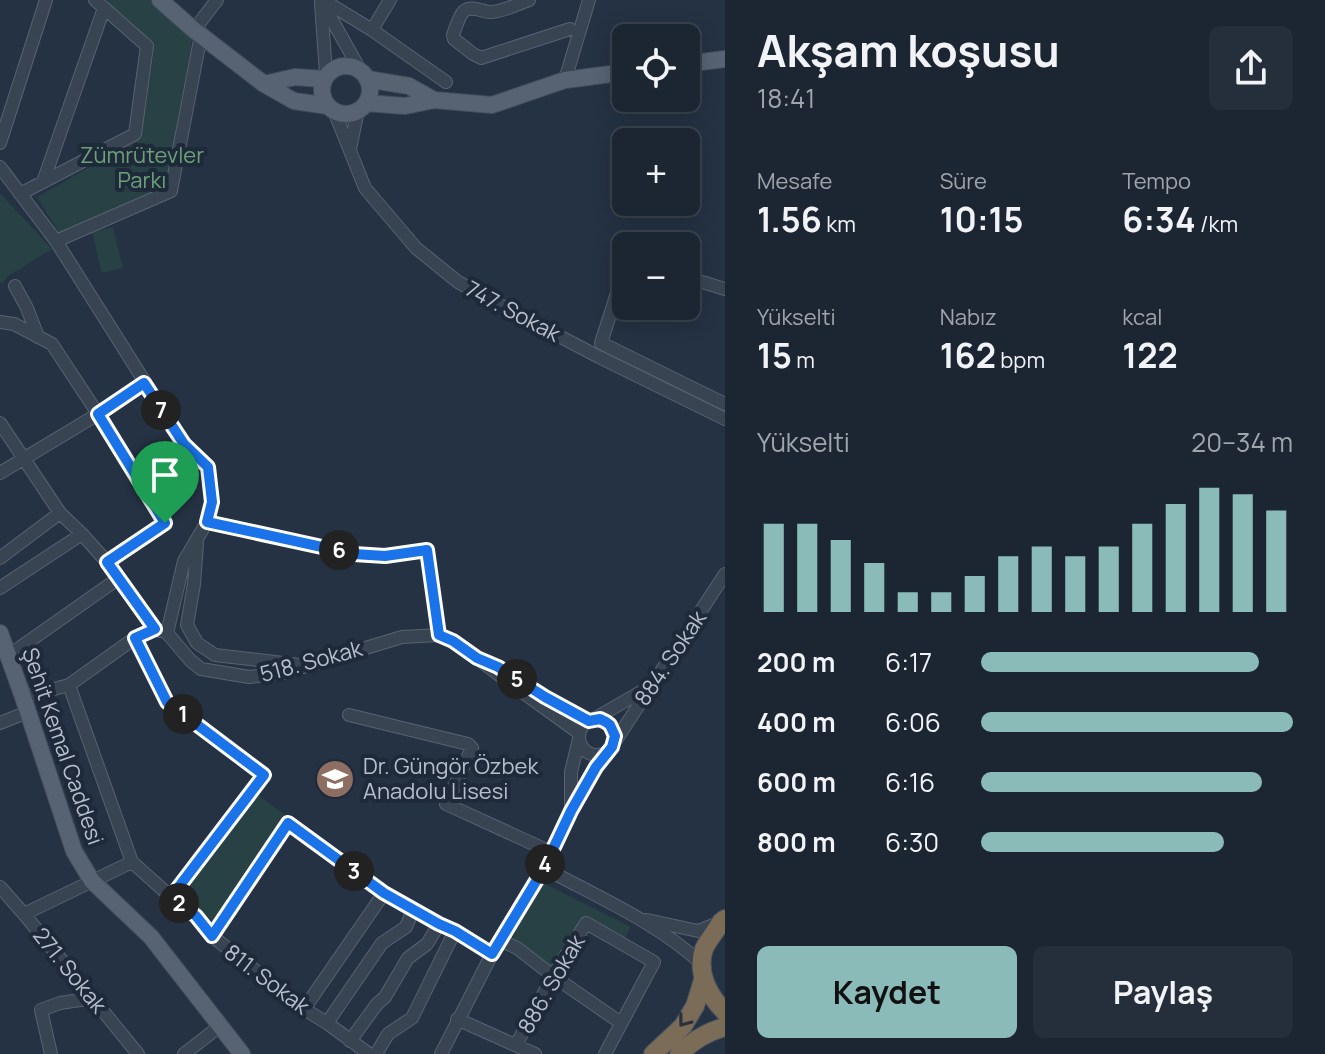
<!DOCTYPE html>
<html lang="tr">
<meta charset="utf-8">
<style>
body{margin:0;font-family:Manrope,sans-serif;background:#252e3b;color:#f1f3f6;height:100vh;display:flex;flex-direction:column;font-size:30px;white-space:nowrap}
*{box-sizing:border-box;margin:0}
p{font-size:26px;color:#a0a5ac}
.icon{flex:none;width:44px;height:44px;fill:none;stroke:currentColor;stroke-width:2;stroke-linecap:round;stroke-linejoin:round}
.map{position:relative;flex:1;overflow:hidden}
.side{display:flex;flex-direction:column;background:#1c2633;width:600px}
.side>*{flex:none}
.buttons{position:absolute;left:612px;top:24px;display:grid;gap:16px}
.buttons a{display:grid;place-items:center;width:88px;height:88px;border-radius:12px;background:#1c2633;box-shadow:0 4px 20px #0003,0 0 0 2px #3a434e;font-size:40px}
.pin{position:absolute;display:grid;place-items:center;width:68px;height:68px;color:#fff;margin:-82px -34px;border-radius:50% 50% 50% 0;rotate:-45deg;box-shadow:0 0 8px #0007}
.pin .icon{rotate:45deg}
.km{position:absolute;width:40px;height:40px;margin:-20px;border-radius:50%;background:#222;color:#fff;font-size:22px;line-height:40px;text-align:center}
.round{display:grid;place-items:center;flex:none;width:84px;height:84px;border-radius:12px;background:#252e3b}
.headline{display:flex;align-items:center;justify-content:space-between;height:136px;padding:0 32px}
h1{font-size:44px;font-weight:700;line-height:60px}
.stats{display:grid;grid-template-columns:repeat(3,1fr);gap:12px;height:136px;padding:8px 32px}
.stats div{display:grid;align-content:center}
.stats b{font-size:34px;font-weight:700}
.stats small{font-size:22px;font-weight:400}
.stats p{font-size:22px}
.chart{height:224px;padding:16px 32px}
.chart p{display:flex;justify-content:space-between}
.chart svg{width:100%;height:144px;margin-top:8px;stroke:#8bbbb9;stroke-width:6}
.cta{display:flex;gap:16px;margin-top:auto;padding:16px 32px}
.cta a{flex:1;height:92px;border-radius:12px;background:#8bbbb9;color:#111;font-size:32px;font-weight:700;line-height:92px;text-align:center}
.cta a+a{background:#252e3b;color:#f1f3f6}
ul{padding:0 32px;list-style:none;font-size:26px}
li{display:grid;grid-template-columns:128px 96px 1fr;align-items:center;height:60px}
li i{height:20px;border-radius:10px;background:#8bbbb9}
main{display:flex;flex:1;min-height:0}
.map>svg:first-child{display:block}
</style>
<main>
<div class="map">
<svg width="725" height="1054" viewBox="0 0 725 1054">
<rect width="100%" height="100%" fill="#253244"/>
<path fill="#274145" d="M108,0H150L191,35L192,58L167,185L61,236L37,197L141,138L154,51L107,8Z
M0,193L52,249L8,276L2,284L0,282Z
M113,227L123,268L102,273L92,232Z
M254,792L289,818L215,925L177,895Z
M545,884L631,927L624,940L592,921L553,976L517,948L513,936L537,886Z"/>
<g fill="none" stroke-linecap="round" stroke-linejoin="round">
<g stroke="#586271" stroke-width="14">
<path id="minor" d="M321,0L360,70
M323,0L372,30L390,0
M529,0C517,4 503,12 490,12C482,12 472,5 464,11C459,16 455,29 453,35L454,39L473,54L481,58L570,29
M321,3L326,74
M194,30L217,0
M372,30L446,82
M565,80L589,0
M334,111L365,188L416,248L458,282L511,311L599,357L725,419
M0,143L46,0
M350,149L358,110
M0,167L56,241L184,444L208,467L212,502L207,522L184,561L167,633
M43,182L104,8
M20,194L135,134L147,46L95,0
M56,241L171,191L201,35
M626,265L601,343L725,404
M686,277L725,289
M15,286L27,308L38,337
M0,322L14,324L52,344L98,414L165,523L107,562
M0,423L60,513L82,534L107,562L155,629
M0,473L98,414L144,383
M207,522L354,554L385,556L427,550L439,635
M197,544L194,584L187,625L197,643L215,655L300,665
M0,558L60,513
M0,588L82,534
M167,633L190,660L201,669L249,677L283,673L402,637L439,635L453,641L477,658L507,681L579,733
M135,638L167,702L264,775L171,897
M8,656L119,578
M516,678L545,697L589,721
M69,685L132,862L171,897L196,916L212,936L304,1009L327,1023L369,1054
M23,697L69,685L135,638L155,629L160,631
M349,715L468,744L472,748L446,804L551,852
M594,719L646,689
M579 737a18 18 0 1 1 36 0a18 18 0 1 1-36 0Z
M0,723L28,712
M614,743L725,574
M571,806V772L579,739
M544,868C596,896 658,923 702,964
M0,887L24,914L138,1054
M24,914L132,862
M647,920L698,931L721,922
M212,936L288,823L384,893L413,910L455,931L492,954
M500,940L517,948L553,976L621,1023
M304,1009L384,893
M457,1019L535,1054
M327,1023L382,943L406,927L413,910
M350,1041L377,1004L385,997L408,958L427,944L439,924
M516,1045L553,976L586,923L654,962L605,1054
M51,1054L41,1010L60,1003L93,998
M184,1054L220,1026
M376,1054L388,1034L412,1018L455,931
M441,1054L492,954L544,868L571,811L596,767L609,751"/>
</g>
<g stroke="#434d5d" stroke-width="18">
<path id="major" d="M160,0L194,30L264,84L294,101L328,106
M686,64L725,59
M322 90a24 24 0 1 1 48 0a24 24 0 1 1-48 0Z
M367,79L409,86L434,100
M264,84L295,77L323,79
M366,103L405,106L434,100L492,105L565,80L626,72
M0,633L23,697L74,851L92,881L151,937L242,1054"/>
</g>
<g stroke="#444f5e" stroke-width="20">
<path id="highway" d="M725,919L721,922C716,931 708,940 704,949C696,973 709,996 725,1012
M653,1054L683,1026L695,1006L703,980
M679,1054C693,1041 706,1032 725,1027"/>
</g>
<use href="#minor" stroke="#394453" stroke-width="12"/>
<use href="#major" stroke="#576373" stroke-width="16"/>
<use href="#highway" stroke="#7a6c56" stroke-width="18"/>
</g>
<defs><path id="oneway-chevron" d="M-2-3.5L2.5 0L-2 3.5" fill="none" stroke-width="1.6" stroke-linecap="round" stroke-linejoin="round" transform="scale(2)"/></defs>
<use stroke="#27303c" href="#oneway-chevron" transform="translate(684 1021) rotate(127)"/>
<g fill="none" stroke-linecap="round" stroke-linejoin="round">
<g stroke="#fff" stroke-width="16">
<path id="route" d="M144,383L184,444L208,467L212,502L207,522L354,554L385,556L427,550L439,635L453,641L477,658L498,667L545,697L589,721L600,719L606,722L610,725L615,736L612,747L596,767L571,811L544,868L492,954L455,931L439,924L384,893L288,823L212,936L196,916L171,897L264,775L167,702L135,638L155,629L107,562L165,523L98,414Z"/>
</g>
<use href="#route" stroke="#1a73e8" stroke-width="10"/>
</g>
<defs>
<g id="school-disc" transform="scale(2)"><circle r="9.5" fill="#8d6e63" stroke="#1e2939"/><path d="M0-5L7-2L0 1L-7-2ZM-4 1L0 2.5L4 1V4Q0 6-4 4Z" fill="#fff"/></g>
</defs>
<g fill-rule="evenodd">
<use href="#school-disc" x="335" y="779"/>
</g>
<g text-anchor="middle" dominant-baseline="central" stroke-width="8" stroke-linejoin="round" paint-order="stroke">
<g font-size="22" fill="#6ca078" stroke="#1e2939">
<text x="142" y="155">Zümrütevler<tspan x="142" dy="25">Parkı</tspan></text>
</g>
<g font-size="22" fill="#b7bfcd" stroke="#1e2939">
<text transform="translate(513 311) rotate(28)">747. Sokak</text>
<text transform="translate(670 658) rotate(-56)">884. Sokak</text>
<text transform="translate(311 661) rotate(-15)">518. Sokak</text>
<text transform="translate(63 746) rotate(71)">Şehit Kemal Caddesi</text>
<text transform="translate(70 970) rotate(51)">271. Sokak</text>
<text transform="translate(267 979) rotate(37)">811. Sokak</text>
<text transform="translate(551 984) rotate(-60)">886. Sokak</text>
</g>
<g font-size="22" fill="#b7bfcd" stroke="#1e2939" text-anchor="start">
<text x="363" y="766">Dr. Güngör Özbek<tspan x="363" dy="25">Anadolu Lisesi</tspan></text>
</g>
</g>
</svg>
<div class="buttons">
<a><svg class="icon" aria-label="locate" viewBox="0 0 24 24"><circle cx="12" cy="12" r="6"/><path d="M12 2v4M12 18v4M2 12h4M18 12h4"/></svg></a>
<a>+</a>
<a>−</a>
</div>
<div class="pin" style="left:165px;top:523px;background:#1e9e55"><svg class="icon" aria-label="arrive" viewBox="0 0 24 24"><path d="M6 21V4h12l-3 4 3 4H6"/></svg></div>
<b class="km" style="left:183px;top:714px">1</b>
<b class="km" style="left:179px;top:903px">2</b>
<b class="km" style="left:354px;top:871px">3</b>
<b class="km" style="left:545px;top:864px">4</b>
<b class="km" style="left:517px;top:679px">5</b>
<b class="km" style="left:339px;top:550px">6</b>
<b class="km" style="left:161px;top:410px">7</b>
</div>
<section class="side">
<div class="headline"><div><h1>Akşam koşusu</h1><p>18:41</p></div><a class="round"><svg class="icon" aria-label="share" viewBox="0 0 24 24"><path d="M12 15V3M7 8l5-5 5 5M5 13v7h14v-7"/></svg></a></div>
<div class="stats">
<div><p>Mesafe</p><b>1.56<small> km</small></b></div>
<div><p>Süre</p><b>10:15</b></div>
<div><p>Tempo</p><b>6:34<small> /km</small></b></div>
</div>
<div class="stats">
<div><p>Yükselti</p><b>15<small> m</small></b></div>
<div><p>Nabız</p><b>162<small> bpm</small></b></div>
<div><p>kcal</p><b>122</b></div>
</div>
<div class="chart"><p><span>Yükselti</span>20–34 m</p>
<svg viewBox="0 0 160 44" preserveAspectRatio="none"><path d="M5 44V17M15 44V17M25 44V22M35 44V29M45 44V38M55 44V38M65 44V33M75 44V27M85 44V24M95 44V27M105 44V24M115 44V17M125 44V11M135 44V6M145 44V8M155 44V13"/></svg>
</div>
<ul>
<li><b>200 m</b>6:17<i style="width:89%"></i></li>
<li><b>400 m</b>6:06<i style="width:100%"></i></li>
<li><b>600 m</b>6:16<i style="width:90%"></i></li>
<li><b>800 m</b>6:30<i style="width:78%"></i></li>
</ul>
<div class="cta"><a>Kaydet</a><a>Paylaş</a></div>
</section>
</main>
